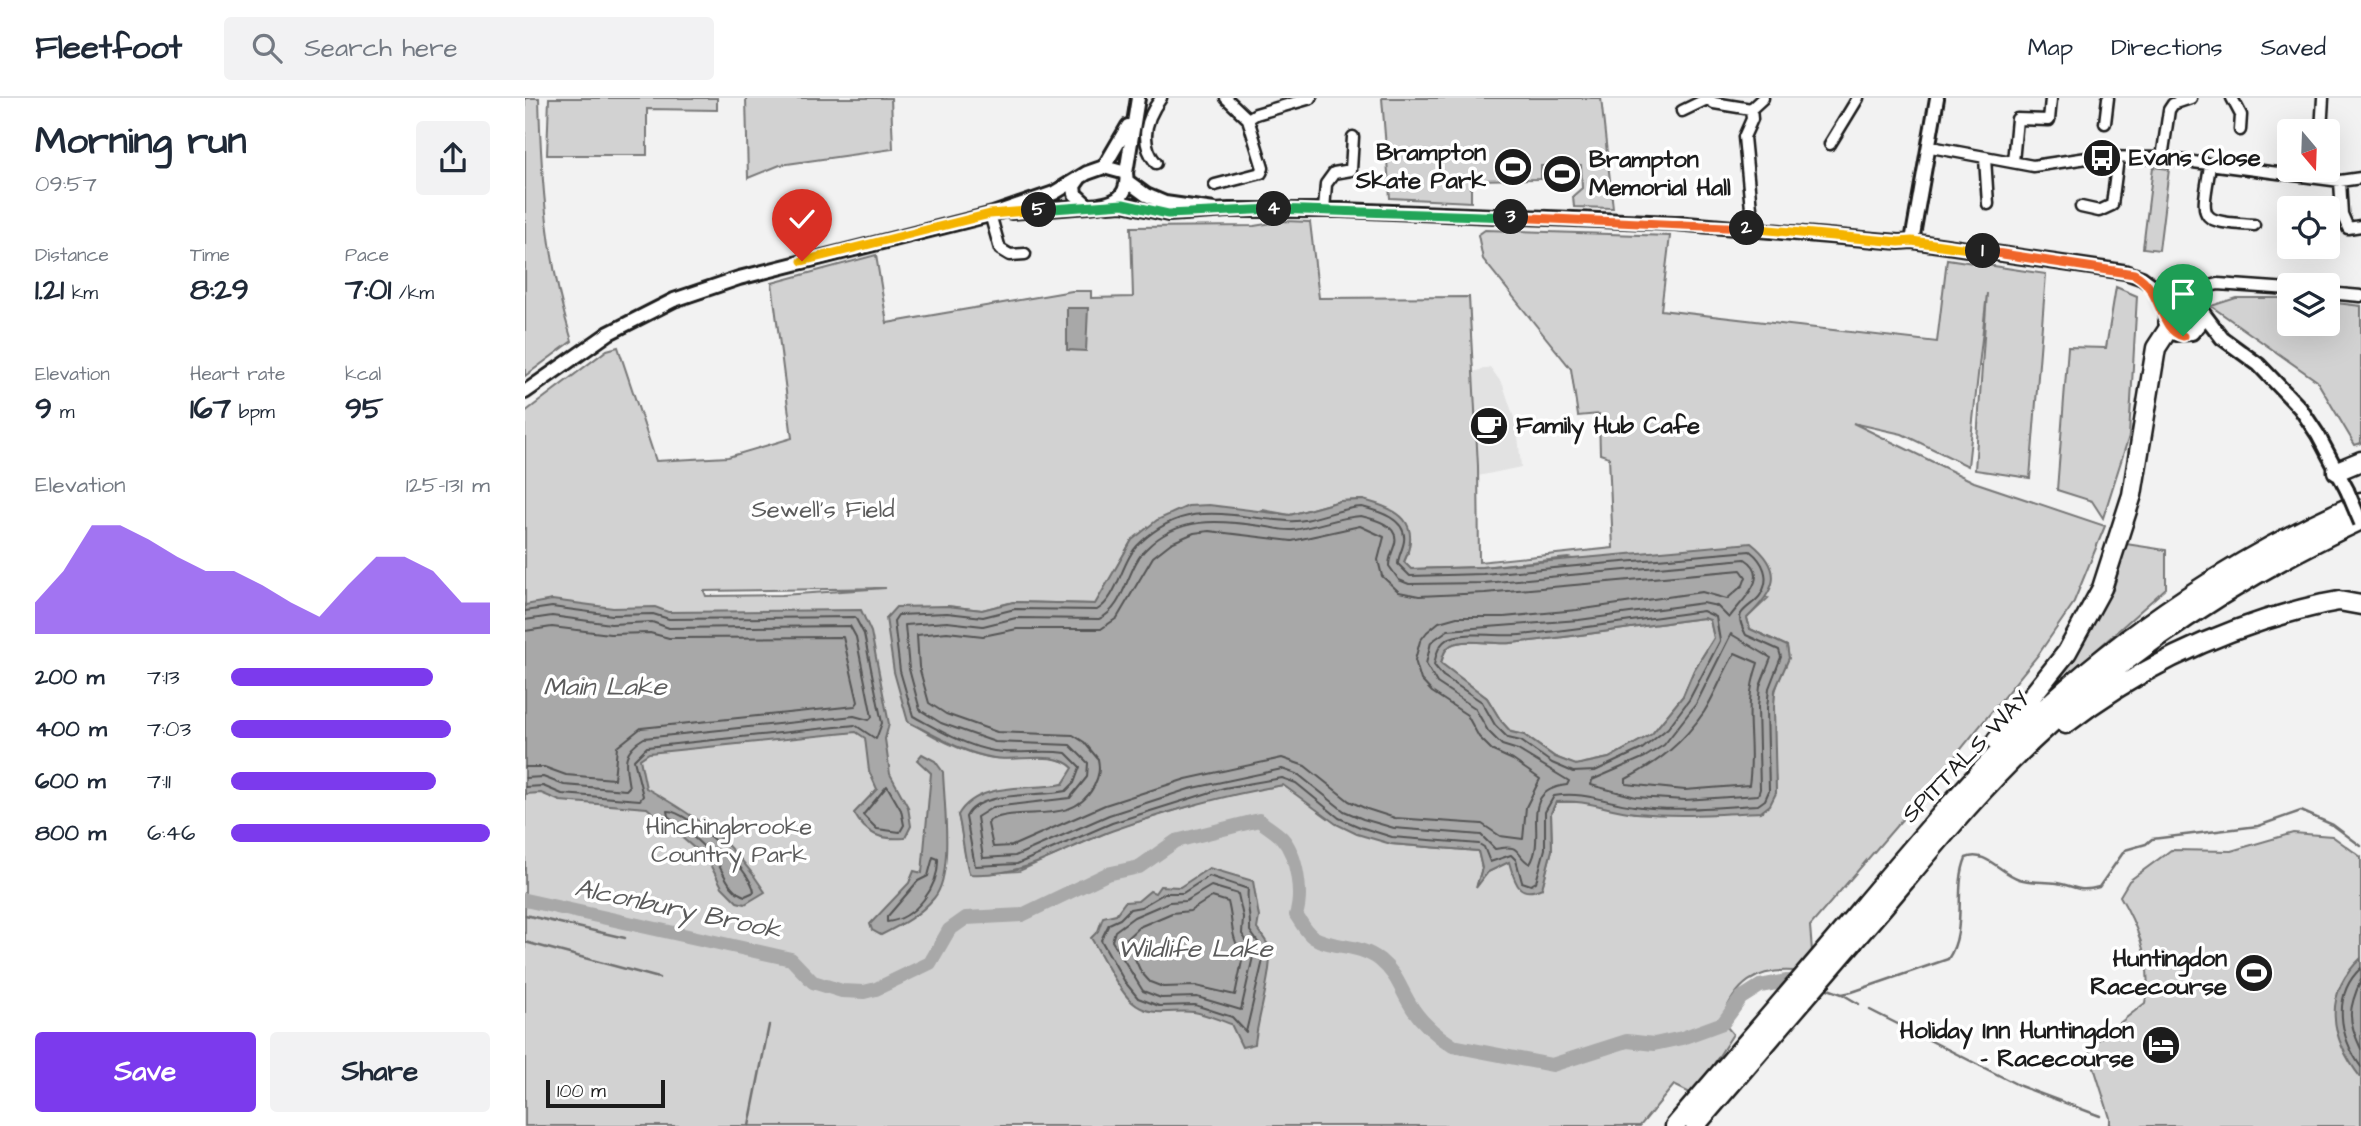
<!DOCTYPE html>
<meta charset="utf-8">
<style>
body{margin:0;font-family:"Architects Daughter",sans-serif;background:#f2f2f3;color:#1f2937;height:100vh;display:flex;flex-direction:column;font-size:26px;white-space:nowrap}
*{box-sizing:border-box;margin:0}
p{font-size:23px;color:#747a83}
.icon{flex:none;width:38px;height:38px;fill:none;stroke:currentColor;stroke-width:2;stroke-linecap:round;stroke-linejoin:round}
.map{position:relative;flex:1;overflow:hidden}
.sheet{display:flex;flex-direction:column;background:#fff;width:525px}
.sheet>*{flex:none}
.needle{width:46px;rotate:161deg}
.controls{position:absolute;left:1752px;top:21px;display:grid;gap:14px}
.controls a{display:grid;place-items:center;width:63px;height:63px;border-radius:7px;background:#fff;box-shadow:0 7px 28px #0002;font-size:35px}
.scale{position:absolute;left:21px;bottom:18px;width:119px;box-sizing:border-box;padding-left:7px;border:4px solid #1c1c1c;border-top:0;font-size:19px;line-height:24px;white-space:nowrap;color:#1c1c1c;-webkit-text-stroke:5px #fff;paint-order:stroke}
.pin{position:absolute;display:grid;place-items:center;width:60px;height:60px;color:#fff;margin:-72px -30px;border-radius:50% 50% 50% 0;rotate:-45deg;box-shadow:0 0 7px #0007}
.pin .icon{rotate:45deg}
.km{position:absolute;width:35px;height:35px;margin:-18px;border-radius:50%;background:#222;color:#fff;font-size:19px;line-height:35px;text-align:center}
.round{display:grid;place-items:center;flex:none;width:74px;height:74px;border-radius:7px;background:#f2f2f3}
.summary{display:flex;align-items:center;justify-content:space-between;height:119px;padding:0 35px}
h1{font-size:38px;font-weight:800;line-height:52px}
.stats{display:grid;grid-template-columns:repeat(3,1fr);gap:10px;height:119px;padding:7px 35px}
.stats div{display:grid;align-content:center}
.stats b{font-size:30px;font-weight:800}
.stats small{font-size:19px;font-weight:400}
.stats p{font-size:19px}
.chart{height:196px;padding:14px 35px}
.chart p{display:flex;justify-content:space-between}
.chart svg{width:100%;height:126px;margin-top:7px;fill:#7c3aed;opacity:.7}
.action{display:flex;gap:14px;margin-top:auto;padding:14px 35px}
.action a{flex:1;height:80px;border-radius:7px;background:#7c3aed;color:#fff;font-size:28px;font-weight:800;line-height:80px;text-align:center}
.action a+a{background:#f2f2f3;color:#1f2937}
ul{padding:0 35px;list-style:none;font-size:23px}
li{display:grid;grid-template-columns:112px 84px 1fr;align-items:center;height:52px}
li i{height:18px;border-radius:9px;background:#7c3aed}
header{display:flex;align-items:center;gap:42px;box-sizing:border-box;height:98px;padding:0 35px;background:#fff;border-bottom:2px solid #e0e1e3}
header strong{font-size:33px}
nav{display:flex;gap:38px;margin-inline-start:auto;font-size:24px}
.search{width:490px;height:63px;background:#f2f2f3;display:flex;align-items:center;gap:18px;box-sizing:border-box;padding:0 24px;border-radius:7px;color:#747a83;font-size:26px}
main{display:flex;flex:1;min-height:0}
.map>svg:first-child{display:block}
</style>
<header>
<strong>Fleetfoot</strong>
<div class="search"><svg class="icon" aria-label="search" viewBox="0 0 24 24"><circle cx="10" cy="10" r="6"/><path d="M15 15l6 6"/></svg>Search here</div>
<nav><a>Map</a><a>Directions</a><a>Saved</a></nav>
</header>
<main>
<section class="sheet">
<div class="summary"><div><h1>Morning run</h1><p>09:57</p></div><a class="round"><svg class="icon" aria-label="share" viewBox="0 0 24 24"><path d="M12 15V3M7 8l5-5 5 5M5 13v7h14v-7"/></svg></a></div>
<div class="stats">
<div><p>Distance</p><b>1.21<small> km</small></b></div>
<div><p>Time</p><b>8:29</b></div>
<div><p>Pace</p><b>7:01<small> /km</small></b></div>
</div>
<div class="stats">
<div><p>Elevation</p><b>9<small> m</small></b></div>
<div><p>Heart rate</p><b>167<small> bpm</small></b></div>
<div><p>kcal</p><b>95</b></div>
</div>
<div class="chart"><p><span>Elevation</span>125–131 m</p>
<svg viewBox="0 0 160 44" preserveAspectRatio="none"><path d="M0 44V33L10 22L20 6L30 6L40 11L50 17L60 22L70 22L80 27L90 33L100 38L110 27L120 17L130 17L140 22L150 33L160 33V44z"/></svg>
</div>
<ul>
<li><b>200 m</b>7:13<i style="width:78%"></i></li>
<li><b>400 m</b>7:03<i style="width:85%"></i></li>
<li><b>600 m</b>7:11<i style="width:79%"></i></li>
<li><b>800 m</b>6:46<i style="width:100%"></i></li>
</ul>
<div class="action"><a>Save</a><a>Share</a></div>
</section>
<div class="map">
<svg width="1836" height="1028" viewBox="0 0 1836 1028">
<rect width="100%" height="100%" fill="#f2f2f2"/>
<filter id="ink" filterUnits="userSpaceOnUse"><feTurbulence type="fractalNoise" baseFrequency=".0143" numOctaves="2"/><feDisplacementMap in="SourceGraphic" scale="14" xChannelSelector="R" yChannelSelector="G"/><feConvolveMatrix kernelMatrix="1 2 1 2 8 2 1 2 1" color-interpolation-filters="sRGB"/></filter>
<g filter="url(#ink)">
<path fill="#e2e2e2" d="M965,269L978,287L989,320L998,324L993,337L996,369L953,378L948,274Z"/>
<path fill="#d2d2d2" stroke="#777" stroke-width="2" fill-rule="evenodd" d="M0,0H14C16,82 22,164 47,243L0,278Z
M24,0H192V12L122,11V57H22Z
M221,0H366L368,51L255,67L223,80Z
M857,0H1076L1088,110L1049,109L1048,98L1057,90L1056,67L1016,68V81L946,82V104L865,100Z
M1628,69L1644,71L1634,152L1618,150Z
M760,123L785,124L794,200L944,199L953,368L954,464L1088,450L1084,359L1075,356L1074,316L1053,318L1046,271L958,161L953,137L960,132L1145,138L1136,212L1412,244L1422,161L1521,176L1505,380L1450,372L1462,195L1443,368L1377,336L1328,325L1449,384L1580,428L1548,506L1513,557L1405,689L1285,828L1287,853L1270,873C1230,870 1211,886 1196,922L1208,936L1169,997L1149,987L1115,1028H0V314L82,252L93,249L131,363L203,359L267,340L247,185L351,157L362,225L547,193H566V200L608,199L606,129L729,128ZM837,402L883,455L879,464L885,471L957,469L1043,460L1243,500L1222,520L1225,531L1262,548C1265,566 1253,578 1250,595C1245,627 1250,663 1251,695L1109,715L1069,704H1031L1026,715L1027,752L1017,790L984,763L963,774L952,787L957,770L953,753L866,746L758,687L701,697L589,731L494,773L445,776C441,769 437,730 433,717L538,686L549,670C530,652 494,663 469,660C441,656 412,641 388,626L422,508L457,512L489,504L571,506L607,442L738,412L765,417L815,403ZM361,490L257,497L181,498L179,493Z
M1591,189L1612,198L1604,338L1578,420L1567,403L1532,392L1543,249L1581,250Z
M1711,200H1764V226H1802L1803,204L1836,208V345L1830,347L1792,283L1686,208Z
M1601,446L1641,452V490L1540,580L1534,575L1588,492Z
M1179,520L1185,522L1189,540L1169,572L1158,598L1127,636L1084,660L1050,667L1030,659L999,637L986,634L976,623L962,600L916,566C918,559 919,551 926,547C942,540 968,547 986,545C1050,539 1114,528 1179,520Z
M1768,735L1807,738L1836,759V1028H1585V1020L1563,950L1620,905C1629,868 1613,829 1595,798L1604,783L1646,752L1706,753Z"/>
<path fill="#a8a8a8" stroke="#707070" stroke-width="2" fill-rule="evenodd" d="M542,210H563L561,253L542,252Z
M838,402C874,411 897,424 879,464L886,471L957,469L1226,445C1261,473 1250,493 1222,520L1225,531L1262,548L1264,560L1250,592L1249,610L1251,695L1245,707L1236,714C1194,716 1153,719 1111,715C1081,712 1062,701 1031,704L1026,715L1027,752L1017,790C992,801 990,783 984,764L963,774L951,790L957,770L953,753L866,746L832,736L811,726L758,687C701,697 646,712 592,731C539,749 504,779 445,776C440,769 437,730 433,717C453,682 505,693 538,686L548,670C530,652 494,664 469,660C437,655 411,637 383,624L369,574L361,520L371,509L422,508L457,512L488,504L570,506L607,442L632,422L663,408L684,407L765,417L815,403ZM1179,520L1185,522L1189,540L1169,572L1158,598L1127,636L1084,660L1051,667L1030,659L999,637L986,634L976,623L962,600L916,565C918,558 919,551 926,547C942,540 968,547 986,545C1050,539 1114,528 1179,520Z
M27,502L88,510L130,509L143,514L336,512L346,534L364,626L360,641L365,676L383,709L386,728L380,740C356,742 341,737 329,715L352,691L344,673L340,640L331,634L124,655L115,661L121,690C172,719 208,743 240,794L220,806L212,804L197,789L182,761L122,710L35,703L16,695L0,696V507Z
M397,656L410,663L418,674C419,705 429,777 409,800C395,817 376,827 356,837L347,832L345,826L384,785L389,773L397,775L406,675L392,662Z
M684,770L728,783L734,819L732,831C736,837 743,844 744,850C749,869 732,922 730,946L717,949L706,926C694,922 681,916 669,914C648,911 626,921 607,904C592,890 578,859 566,840L573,833L578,819L591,816L600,804L613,803L625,793L630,795L635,788L655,789Z
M1836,860V980C1805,940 1797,897 1836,860Z"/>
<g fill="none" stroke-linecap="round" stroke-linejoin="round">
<path stroke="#545454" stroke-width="2" d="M837,409C853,413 882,421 879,443C878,451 873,458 873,466L885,478L958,476L1225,453C1238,463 1246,479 1236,496C1232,504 1221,508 1216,516C1213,522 1218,531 1221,537L1254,552L1256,559L1244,590L1242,610L1244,693L1240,702L1233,707C1192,709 1150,714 1109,708C1080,704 1058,693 1029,698L1020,714V751L1011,784L1006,787L997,784L991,762L986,757L965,764L959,749L954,746L867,739L835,729L814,720L771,685L757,680L699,690L587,725L492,766L450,768L441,719C453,692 515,699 541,693L549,685L555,669L541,655C517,651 493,657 469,653C440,648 414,632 388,618L375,573L369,523L373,517L422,515L458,519L490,511L572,512C594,499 596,462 615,445C664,399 705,420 763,423C787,425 812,410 837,409Z
M836,418C849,421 874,427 870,445C868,453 864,459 864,468L874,482L884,486L959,485L1220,461C1248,478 1215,504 1204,520L1192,508L1178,505L1054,522L923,532L906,544L901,566L912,585L950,610L963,633L977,647L993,652L1044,683L1042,687C991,693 1023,737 1005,766C989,757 998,745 970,751L956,737L869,730L838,721L819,713L774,677L757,671L664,691L584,717L490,758L458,760L452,719L468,709L545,700L562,679L563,665L545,647L470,644L416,625L395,612L384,571L380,527L422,524L458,528L491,520L574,521C600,510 602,469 621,451C653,418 694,422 736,428C746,429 758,433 768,432C791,429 813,419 836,418Z
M835,428L859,439L853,462L857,478L874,494L894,498L960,495L1216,472L1221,479L1218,487L1202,501L1177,494L1052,512L979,519H932L914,524L902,534L895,543L890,562L896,582L907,594L942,617L954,639L968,653L988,662L1015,681L1001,709L998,741L975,738L957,726L870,720L842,711L824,703L780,668L757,660L661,681L580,707L487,748L468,749L463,726L465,722C500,707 548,729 569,688C574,678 575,671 573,661L559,644L548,637L472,634L421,616L404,605L394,569L392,537L422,534L458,538L492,531H576L592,520L628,459L646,445L669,435L684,433L767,443Z
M0,513L27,509L87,517L128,516L144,521L330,519L339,536L357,625L351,641L330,627L122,649L109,662L118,698L115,702L37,696L18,688L0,689
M1178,513L1191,519L1195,543L1164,602L1143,630L1117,651L1070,673L1048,674L1027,665L996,643L983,640L970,627L957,604L918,578L909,567C911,556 914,544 925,540C946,533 973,539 995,537C1056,531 1117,521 1178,513Z
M0,522L27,518L86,526L127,524L144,530L325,528L331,539L347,619L344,622L329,618L119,640C96,653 100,666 104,689L101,692L39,687L18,679L0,680
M0,533L27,529L85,536L125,535L144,540L318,539L333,604L330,608L116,630L92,649L89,681L41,677L19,669H0
M1206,536L1246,560L1235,588L1233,609L1235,691L1233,697L1160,702L1111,699L1066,687L1067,682L1120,659L1139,647L1171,606Z
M1210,555L1233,565C1216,614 1231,642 1224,687L1160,692L1101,686V681C1134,664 1158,645 1179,614C1191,595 1198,574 1210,555Z
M362,688L376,712L379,727L375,734L352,731L338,717Z
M142,713C163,712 228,774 229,794L220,798C203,793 199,773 189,760C177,744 158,731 143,718Z
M408,759L413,761C414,788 391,821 362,824V819L393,783L403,778Z
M684,778L723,791C721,805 726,819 725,833L737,850L738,862L721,934L707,919L670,907L634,908L613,900L600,884L576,842L584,826L595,821L605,811L616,809L640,795H658Z
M686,788L713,796L718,819L717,836L729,854L716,912L672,899L636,900L618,893L587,843L590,833L609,819L644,804L661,803Z
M687,799L703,804C709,827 704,836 718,858L710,897L671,888L638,889L625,884L616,874L601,841L614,829L647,815L665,813Z
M1836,870C1807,897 1814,938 1836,969
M1836,882C1823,911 1822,921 1836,951"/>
<path stroke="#707070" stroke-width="2.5" d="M0,817L100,840
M0,844L134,880
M1300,890L1317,896L1327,894L1423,861C1443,832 1428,791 1441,760C1461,752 1475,775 1494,781C1506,785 1520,783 1532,785C1551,788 1552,795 1574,789L1600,752L1621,746L1627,741L1733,728L1776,713L1808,727L1836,748
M1317,896L1334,906
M1345,912L1495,988L1575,1018
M1584,1026L1587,1028
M224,1028L244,927"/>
<path stroke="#a8a8a8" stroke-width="14" d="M0,802L266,861L288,884L317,893L339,894L351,891L405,865L424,832L441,820L497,817L582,776L614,769L651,743L734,722C741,728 750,733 757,740C772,757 778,796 771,817C776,824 781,834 788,839C807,851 834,845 855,862C874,878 875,892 888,911C898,926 914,939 928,948L1027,967L1102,943L1129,946L1157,940L1198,925L1216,900L1235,888L1262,883L1280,886"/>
<g stroke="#1c1c1c" stroke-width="15">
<path id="street" d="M1181,0L1189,5L1226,11L1227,21L1219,39L1228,131
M1707,0L1716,17L1715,32
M1226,11L1238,0
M1157,13L1182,1
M723,21L731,16L786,0
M1580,25L1583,0
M1796,33L1798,0
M1305,46L1333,0
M1406,49L1508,68L1569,59L1637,60L1815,83L1836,80
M1460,60L1463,106
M1637,60L1644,12L1648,6L1666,0
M1488,64L1492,21L1524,22L1526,1
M631,65C614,44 621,20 636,0
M1685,68C1676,123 1672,123 1729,127
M1815,83L1817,116L1823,130L1836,128
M690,87L736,75L738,70L723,21L701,0
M1556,109L1574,113L1587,107L1593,60
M799,112L801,86L809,75L826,72L828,39
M465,116L475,151L485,157L500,156
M1682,189L1693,186L1764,191
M1802,195L1836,198
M1665,200L1682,189L1675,210"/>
</g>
<g stroke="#1c1c1c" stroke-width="18">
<path id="secondary" d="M579,69L603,28
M601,75L613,0
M602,83L621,97L640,105L689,112
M583,107L598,106L643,116L704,112H816L1150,125L1374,144L1387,143L1600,174L1617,180L1641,197L1665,200L1674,206L1677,223L1667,235L1651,236L1641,226V209L1652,200
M486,114L563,108
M1387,143L1412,0
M1678,215L1697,240L1734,267L1775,310L1793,337L1822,392
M0,294L84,235L149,202L214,180L468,116L529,95L562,75L579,69L601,75C605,102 585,107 563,108L550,96L549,88L554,81"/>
</g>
<g stroke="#1c1c1c" stroke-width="23">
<path id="highway" d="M1812,373L1836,363
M1541,626C1618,566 1702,528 1798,506L1814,503L1836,507
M1471,643L1542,554L1577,490L1607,397L1631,250L1644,230
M1150,1028C1213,954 1277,881 1339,807C1393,743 1446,679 1507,622C1602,532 1715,457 1836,404
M1170,1028C1231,957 1292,886 1353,815C1403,756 1451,695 1508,642C1604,551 1716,478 1836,422"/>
</g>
<use href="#street" stroke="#fff" stroke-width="10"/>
<use href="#secondary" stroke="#fff" stroke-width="12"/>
<use href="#highway" stroke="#fff" stroke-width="18"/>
<g stroke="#1c1c1c" stroke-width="18" stroke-linecap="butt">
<path id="secondary-bridge" d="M1822,392L1836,425"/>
</g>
<use href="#secondary-bridge" stroke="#fff" stroke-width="12"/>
</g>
</g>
<g fill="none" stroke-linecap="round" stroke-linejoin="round" filter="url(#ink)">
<g stroke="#fff" stroke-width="14">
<path id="split-1" d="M1458,153L1609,176C1638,191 1633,231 1658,238"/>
</g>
<g stroke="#fff" stroke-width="14">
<path id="split-2" d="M1222,130L1374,144L1387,143L1458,153"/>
</g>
<g stroke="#fff" stroke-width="14">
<path id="split-3" d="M986,119L1222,130"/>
</g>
<g stroke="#fff" stroke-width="14">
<path id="split-4" d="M749,111L986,119"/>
</g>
<g stroke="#fff" stroke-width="14">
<path id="split-5" d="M514,112L598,106L643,116L749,111"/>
</g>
<g stroke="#fff" stroke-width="14">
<path id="split-6" d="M277,163L465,116L514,112"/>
</g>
<use href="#split-1" stroke="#f0652b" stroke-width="9"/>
<use href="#split-2" stroke="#f5b400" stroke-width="9"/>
<use href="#split-3" stroke="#f0652b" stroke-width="9"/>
<use href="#split-4" stroke="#22a559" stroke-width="9"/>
<use href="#split-5" stroke="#22a559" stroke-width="9"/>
<use href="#split-6" stroke="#f5b400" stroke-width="9"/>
</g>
<defs>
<g id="bus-disc" transform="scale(2.0125)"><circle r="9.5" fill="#1c1c1c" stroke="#fff"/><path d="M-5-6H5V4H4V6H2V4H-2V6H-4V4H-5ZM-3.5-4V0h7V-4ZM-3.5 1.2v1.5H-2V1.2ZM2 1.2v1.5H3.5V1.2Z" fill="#fff"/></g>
<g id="stadium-disc" transform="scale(2.0125)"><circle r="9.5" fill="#1c1c1c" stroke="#fff"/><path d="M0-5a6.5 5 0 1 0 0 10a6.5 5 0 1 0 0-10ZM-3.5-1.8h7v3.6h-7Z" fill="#fff"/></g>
<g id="cafe-disc" transform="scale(2.0125)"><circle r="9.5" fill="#1c1c1c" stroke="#fff"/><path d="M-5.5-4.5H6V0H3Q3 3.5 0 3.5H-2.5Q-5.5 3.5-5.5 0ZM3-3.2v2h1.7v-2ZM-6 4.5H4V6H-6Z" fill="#fff"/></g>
<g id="hotel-disc" transform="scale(2.0125)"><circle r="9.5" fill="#1c1c1c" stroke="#fff"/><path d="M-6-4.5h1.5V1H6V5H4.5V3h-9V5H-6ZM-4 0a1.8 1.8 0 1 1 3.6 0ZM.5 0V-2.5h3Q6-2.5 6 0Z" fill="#fff"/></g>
</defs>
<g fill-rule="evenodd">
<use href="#bus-disc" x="1577" y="60"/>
<use href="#stadium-disc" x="988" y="69"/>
<use href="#stadium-disc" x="1037" y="76"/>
<use href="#cafe-disc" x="964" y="328"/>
<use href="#stadium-disc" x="1729" y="875"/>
<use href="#hotel-disc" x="1636" y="947"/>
</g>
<g text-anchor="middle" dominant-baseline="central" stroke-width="7" stroke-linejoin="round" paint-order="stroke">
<g font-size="24" font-weight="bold" fill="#1c1c1c" stroke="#fff" text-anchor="end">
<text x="961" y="55">Brampton<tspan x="961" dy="28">Skate Park</tspan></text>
<text x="1604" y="60" text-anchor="start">Evans Close</text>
<text x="1064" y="62" text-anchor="start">Brampton<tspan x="1064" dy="28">Memorial Hall</tspan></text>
<text x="991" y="328" text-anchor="start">Family Hub Cafe</text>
<text x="1702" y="861">Huntingdon<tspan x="1702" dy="28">Racecourse</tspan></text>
<text x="1609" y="933">Holiday Inn Huntingdon<tspan x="1609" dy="28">- Racecourse</tspan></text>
</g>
<g font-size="24" fill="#5c5c5c" stroke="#fff">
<text x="298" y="412">Sewell's Field</text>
<text x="204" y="729">Hinchingbrooke<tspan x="204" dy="28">Country Park</tspan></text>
</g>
<g font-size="24" fill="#1c1c1c" stroke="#fff">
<text transform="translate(1441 659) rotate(-46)">SPITTALS WAY</text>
</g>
<g font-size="26" font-style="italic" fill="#5b5b5b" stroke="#fff">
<text x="80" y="589">Main Lake</text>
<text transform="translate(153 811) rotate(12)">Alconbury Brook</text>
<text x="670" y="851">Wildlife Lake</text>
</g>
</g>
</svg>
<div class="controls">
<a><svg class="needle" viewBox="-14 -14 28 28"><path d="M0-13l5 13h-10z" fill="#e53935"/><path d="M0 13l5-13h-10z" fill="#747a83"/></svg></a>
<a><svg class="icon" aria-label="locate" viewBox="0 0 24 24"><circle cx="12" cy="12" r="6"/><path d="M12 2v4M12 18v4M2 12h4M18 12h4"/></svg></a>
<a><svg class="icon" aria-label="layers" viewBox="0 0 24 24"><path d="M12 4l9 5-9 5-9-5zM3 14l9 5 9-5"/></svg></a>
</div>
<div class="scale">100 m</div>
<div class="pin" style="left:1658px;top:238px;background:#1e9e55"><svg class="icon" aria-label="arrive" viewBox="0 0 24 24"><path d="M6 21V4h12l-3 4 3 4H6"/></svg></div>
<div class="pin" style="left:277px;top:163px;background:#d93025"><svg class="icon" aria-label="check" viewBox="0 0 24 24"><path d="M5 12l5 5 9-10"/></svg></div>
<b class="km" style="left:1458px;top:153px">1</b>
<b class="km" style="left:1222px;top:130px">2</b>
<b class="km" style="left:986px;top:119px">3</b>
<b class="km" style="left:749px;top:111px">4</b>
<b class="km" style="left:514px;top:112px">5</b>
</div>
</main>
